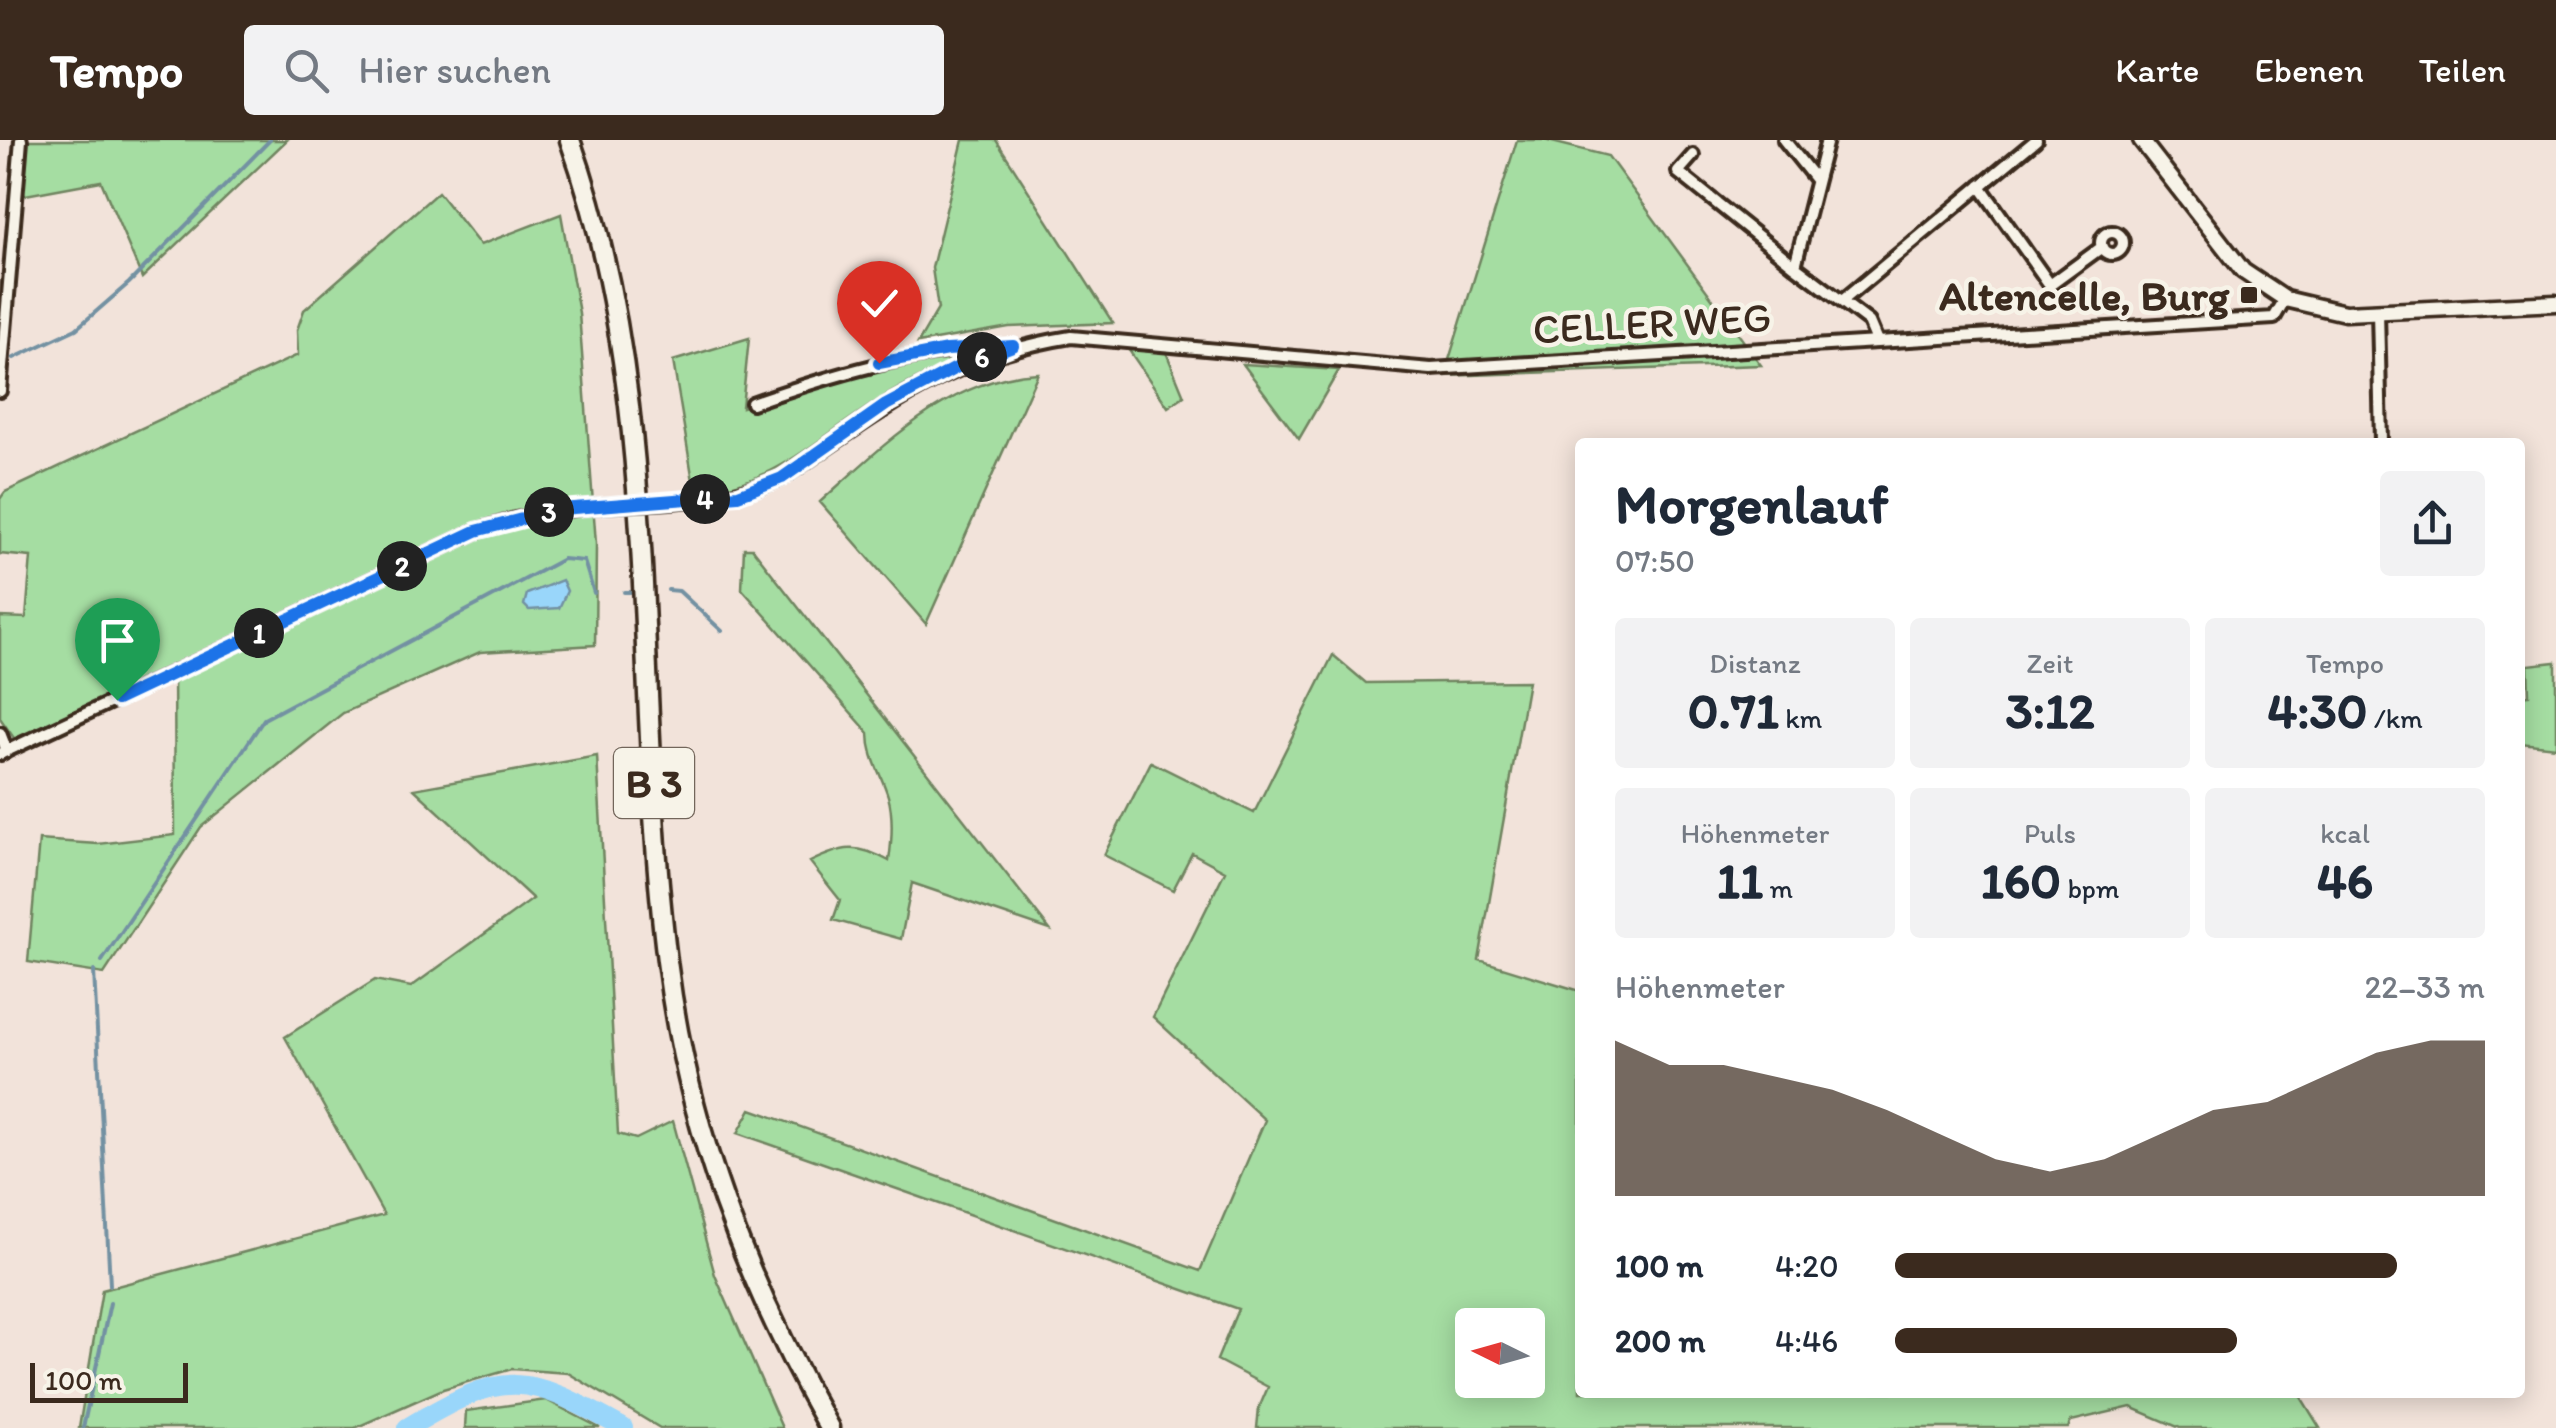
<!DOCTYPE html>
<html lang="de">
<meta charset="utf-8">
<style>
body{margin:0;font-family:Itim,sans-serif;background:#f2f2f3;color:#1f2937;height:100vh;display:flex;flex-direction:column;font-size:38px;white-space:nowrap}
*{box-sizing:border-box;margin:0}
p{font-size:32px;color:#747a83}
.icon{flex:none;width:55px;height:55px;fill:none;stroke:currentColor;stroke-width:2;stroke-linecap:round;stroke-linejoin:round}
.map{position:relative;flex:1;overflow:hidden}
.sheet{position:absolute;left:1575px;top:298px;width:950px;height:960px;display:flex;flex-direction:column;background:#fff;border-radius:10px;box-shadow:0 5px 25px #0003}
.sheet>*{flex:none}
.needle{width:65px;rotate:275deg}
.buttons{position:absolute;left:1455px;top:1168px;display:grid;gap:20px}
.buttons a{display:grid;place-items:center;width:90px;height:90px;border-radius:10px;background:#fff;box-shadow:0 5px 25px #0003;font-size:50px}
.scale{position:absolute;left:30px;bottom:25px;width:158px;box-sizing:border-box;padding-left:10px;border:5px solid #3b2a1e;border-top:0;font-size:28px;line-height:35px;white-space:nowrap;color:#3b2a1e;-webkit-text-stroke:8px #f7f3e8;paint-order:stroke}
.pin{position:absolute;display:grid;place-items:center;width:85px;height:85px;color:#fff;margin:-102px -42px;border-radius:50% 50% 50% 0;rotate:-45deg;box-shadow:0 0 10px #0007}
.pin .icon{rotate:45deg}
.km{position:absolute;width:50px;height:50px;margin:-25px;border-radius:50%;background:#222;color:#fff;font-size:28px;line-height:50px;text-align:center}
.round{display:grid;place-items:center;flex:none;width:105px;height:105px;border-radius:10px;background:#f2f2f3}
.summary{display:flex;align-items:center;justify-content:space-between;height:170px;padding:0 40px}
h1{font-size:55px;font-weight:700;line-height:75px}
.stats{display:grid;grid-template-columns:repeat(3,1fr);gap:15px;height:170px;padding:10px 40px}
.stats div{display:grid;align-content:center;border-radius:10px;background:#f2f2f3;text-align:center}
.stats b{font-size:50px;font-weight:700}
.stats small{font-size:28px;font-weight:400}
.stats p{font-size:28px}
.chart{height:280px;padding:20px 40px}
.chart p{display:flex;justify-content:space-between}
.chart svg{width:100%;height:180px;margin-top:10px;fill:#3b2a1e;opacity:.7}
ul{padding:0 40px;list-style:none;font-size:32px}
li{display:grid;grid-template-columns:160px 120px 1fr;align-items:center;height:75px}
li i{height:25px;border-radius:12px;background:#3b2a1e}
header{display:flex;align-items:center;gap:60px;box-sizing:border-box;height:140px;padding:0 50px;background:#3b2a1e;color:#fff}
header strong{font-size:48px}
nav{display:flex;gap:55px;margin-inline-start:auto;font-size:35px}
.search{width:700px;height:90px;background:#f2f2f3;display:flex;align-items:center;gap:25px;box-sizing:border-box;padding:0 35px;border-radius:10px;color:#747a83;font-size:38px}
.map>svg:first-child{display:block}
</style>
<header>
<strong>Tempo</strong>
<div class="search"><svg class="icon" aria-label="search" viewBox="0 0 24 24"><circle cx="10" cy="10" r="6"/><path d="M15 15l6 6"/></svg>Hier suchen</div>
<nav><a>Karte</a><a>Ebenen</a><a>Teilen</a></nav>
</header>
<div class="map">
<svg width="2556" height="1288" viewBox="0 0 2556 1288">
<rect width="100%" height="100%" fill="#f2e3da"/>
<filter id="ink" filterUnits="userSpaceOnUse"><feTurbulence type="fractalNoise" baseFrequency=".01" numOctaves="2"/><feDisplacementMap in="SourceGraphic" scale="20" xChannelSelector="R" yChannelSelector="G"/><feConvolveMatrix kernelMatrix="1 2 1 2 8 2 1 2 1" color-interpolation-filters="sRGB"/></filter>
<g filter="url(#ink)">
<path fill="#a5dda2" stroke="#708460" stroke-width="2.5" fill-rule="evenodd" d="M20,0H287L142,138L101,41L15,57Z
M963,0H996L1113,183L1009,187L918,203L938,169L932,128Z
M1517,0H1544L1608,16L1761,225L1444,236Z
M438,52L480,105L561,74L579,173L596,404L595,505L480,512L343,573L201,687L104,834L28,822L39,700L98,704L175,695L174,524L16,601L0,578V477L26,478L31,417L0,414V359L5,352L298,215L297,190L304,170Z
M749,198L742,267L879,228L981,212C945,226 909,240 877,261C809,304 780,342 695,353L673,221Z
M1126,206L1166,212L1184,256L1168,267Z
M1243,224H1244L1339,230L1299,299Z
M1038,233L926,484L820,362C883,306 950,237 1038,233Z
M744,408H752L1050,790L912,743L901,799L833,780L840,760L810,722C843,706 857,703 889,721C892,700 894,677 888,656C881,633 869,618 869,593L742,449Z
M1333,515L1366,543L1528,541L1479,820L1580,851V1252H2298L2320,1288H2180L2131,1267L2071,1281L2068,1288H1257L1259,1268L1268,1247L1217,1220L1238,1169L738,993L751,969L1200,1131L1265,980L1153,877L1225,731L1192,713L1173,750L1104,715L1151,622L1254,673ZM1472,1185H1528V1240H1472Z
M2556,522V607L2520,603V556L2529,555L2528,525Z
M597,616L618,994L636,999L673,981L715,1135L782,1288H660L568,1233L512,1229L443,1249L355,1288H79L102,1150L384,1075L285,897L375,840L411,847L533,759L414,649Z
M546,1260L600,1288H465L466,1271Z"/>
<path fill="#99d6fa" stroke="#7391a2" stroke-width="2.5" d="M562,440L567,451L559,468L529,470L524,465L527,454Z"/>
<g fill="none" stroke-linecap="round" stroke-linejoin="round">
<path stroke="#7391a2" stroke-width="4" d="M14,218L76,189L129,143L270,0
M668,450L679,451L722,491
M624,452H630
M102,821L264,579L563,419L584,421L594,453
M94,831L110,1145
M83,1288L110,1163"/>
<path stroke="#99d6fa" stroke-width="20" d="M407,1288C506,1228 525,1233 623,1288"/>
<g stroke="#3b2a1e" stroke-width="18">
<path id="street" d="M1784,0L1816,40
M1827,0L1795,126L1869,182L1877,201
M1693,15L1678,32L1795,126
M1980,46L2050,145L2102,107
M2101 103a11 11 0 1 1 22 0a11 11 0 1 1-22 0Z
M1842,161L2036,0
M2378,171L2381,302
M0,251L21,0
M752,263C832,235 912,211 997,207
M670,362C710,359 745,354 782,338C884,271 946,217 1071,197L1431,229L2274,178L2285,159
M0,593L7,611
M0,614L476,391L515,379L586,367"/>
</g>
<g stroke="#3b2a1e" stroke-width="21">
<path id="secondary" d="M2141,0L2243,131L2285,159L2345,173L2556,163"/>
</g>
<g stroke="#3b2a1e" stroke-width="25">
<path id="highway" d="M570,0C664,263 633,548 667,821C688,990 746,1141 829,1288"/>
</g>
<use href="#street" stroke="#f7f3e8" stroke-width="10"/>
<use href="#secondary" stroke="#f7f3e8" stroke-width="14"/>
<use href="#highway" stroke="#f7f3e8" stroke-width="18"/>
<g stroke="#3b2a1e" stroke-width="18" stroke-linecap="butt">
<path id="street-bridge" d="M586,367L670,362"/>
</g>
<use href="#street-bridge" stroke="#f7f3e8" stroke-width="10"/>
</g>
</g>
<g fill="none" stroke-linecap="round" stroke-linejoin="round" filter="url(#ink)">
<g stroke="#fff" stroke-width="20">
<path id="route" d="M117,560L476,391L561,369L738,355L782,338L886,265L956,228L1013,206L947,210L879,223"/>
</g>
<use href="#route" stroke="#1a73e8" stroke-width="12"/>
</g>
<rect fill="#3b2a1e" stroke="#f7f3e8" stroke-width="4" x="2239" y="145" width="20" height="20" rx="5"/>
<g text-anchor="middle" dominant-baseline="central" stroke-width="9" stroke-linejoin="round" paint-order="stroke">
<rect fill="#f7f3e8" stroke="#73665b" stroke-width="2.5" x="614" y="608" width="80" height="70" rx="8"/>
<g font-size="40" font-weight="bold" fill="#3b2a1e">
<text x="654" y="643">B 3</text>
</g>
<g font-size="42" font-weight="bold" fill="#3b2a1e" stroke="#f7f3e8" text-anchor="end">
<text x="2229" y="155">Altencelle, Burg</text>
</g>
<g font-size="42" fill="#3b2a1e" stroke="#f7f3e8">
<text transform="translate(1652 183) rotate(-3)">CELLER WEG</text>
</g>
</g>
</svg>
<div class="buttons">
<a><svg class="needle" viewBox="-14 -14 28 28"><path d="M0-13l5 13h-10z" fill="#e53935"/><path d="M0 13l5-13h-10z" fill="#747a83"/></svg></a>
</div>
<div class="scale">100 m</div>
<div class="pin" style="left:117px;top:560px;background:#1e9e55"><svg class="icon" aria-label="arrive" viewBox="0 0 24 24"><path d="M6 21V4h12l-3 4 3 4H6"/></svg></div>
<div class="pin" style="left:879px;top:223px;background:#d93025"><svg class="icon" aria-label="check" viewBox="0 0 24 24"><path d="M5 12l5 5 9-10"/></svg></div>
<b class="km" style="left:259px;top:493px">1</b>
<b class="km" style="left:402px;top:426px">2</b>
<b class="km" style="left:549px;top:372px">3</b>
<b class="km" style="left:705px;top:359px">4</b>
<b class="km" style="left:982px;top:217px">6</b>
<section class="sheet">
<div class="summary"><div><h1>Morgenlauf</h1><p>07:50</p></div><a class="round"><svg class="icon" aria-label="share" viewBox="0 0 24 24"><path d="M12 15V3M7 8l5-5 5 5M5 13v7h14v-7"/></svg></a></div>
<div class="stats">
<div><p>Distanz</p><b>0.71<small> km</small></b></div>
<div><p>Zeit</p><b>3:12</b></div>
<div><p>Tempo</p><b>4:30<small> /km</small></b></div>
</div>
<div class="stats">
<div><p>Höhenmeter</p><b>11<small> m</small></b></div>
<div><p>Puls</p><b>160<small> bpm</small></b></div>
<div><p>kcal</p><b>46</b></div>
</div>
<div class="chart"><p><span>Höhenmeter</span>22–33 m</p>
<svg viewBox="0 0 160 44" preserveAspectRatio="none"><path d="M0 44V6L10 12L20 12L30 15L40 18L50 23L60 29L70 35L80 38L90 35L100 29L110 23L120 21L130 15L140 9L150 6L160 6V44z"/></svg>
</div>
<ul>
<li><b>100 m</b>4:20<i style="width:85%"></i></li>
<li><b>200 m</b>4:46<i style="width:58%"></i></li>
</ul>
</section>
</div>
